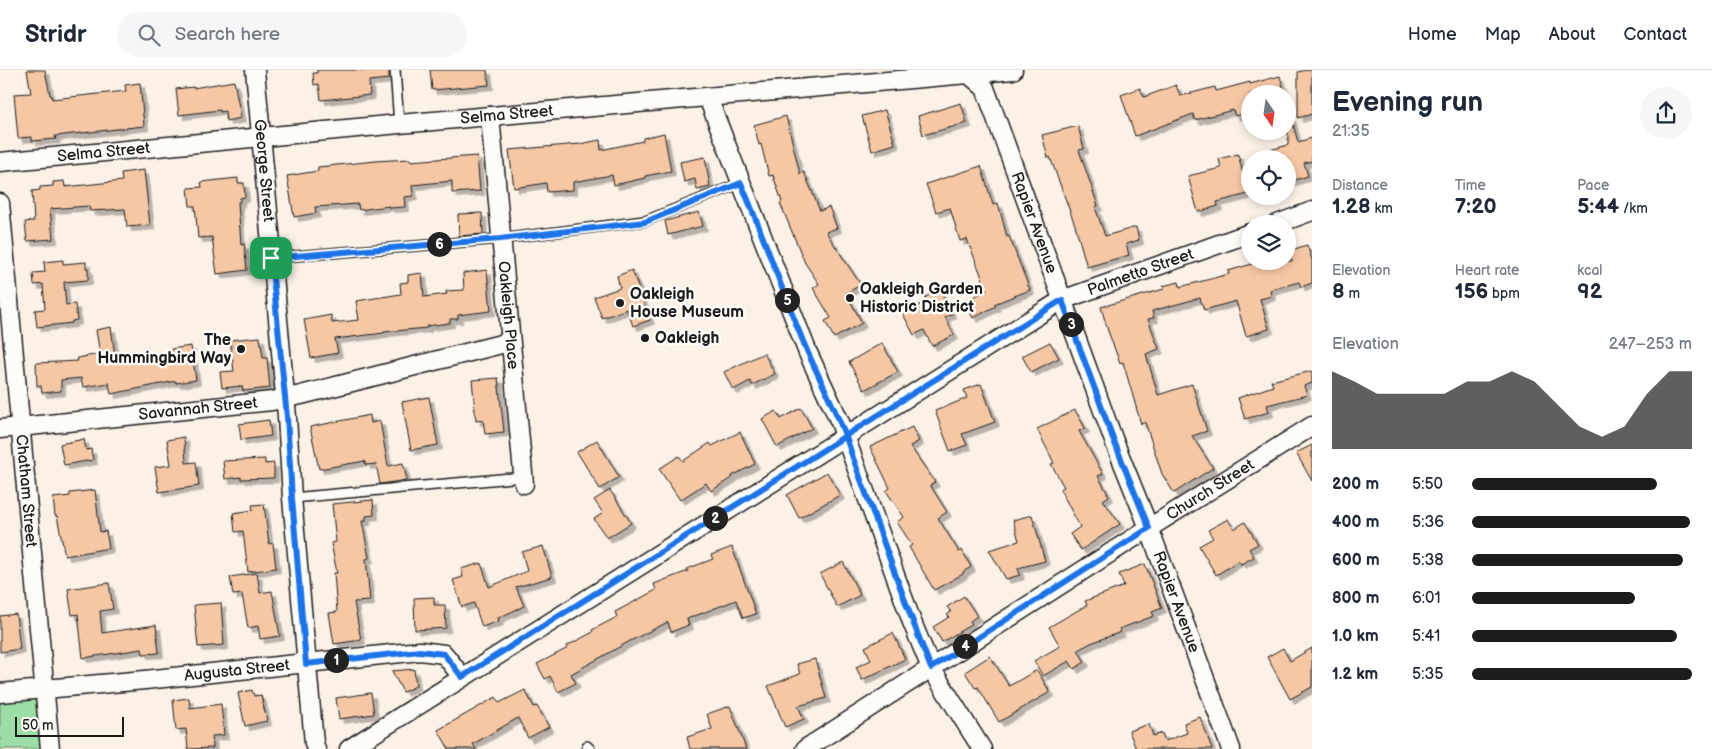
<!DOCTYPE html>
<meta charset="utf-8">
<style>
body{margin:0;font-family:"Balsamiq Sans",sans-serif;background:#f6f6f7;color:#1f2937;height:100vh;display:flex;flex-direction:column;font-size:19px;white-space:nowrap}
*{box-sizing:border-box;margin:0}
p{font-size:16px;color:#747a83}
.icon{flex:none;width:28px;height:28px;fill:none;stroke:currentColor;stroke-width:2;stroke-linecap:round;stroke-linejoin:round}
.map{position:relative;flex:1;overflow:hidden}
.details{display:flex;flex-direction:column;background:#fff;width:400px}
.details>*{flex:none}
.needle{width:32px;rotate:167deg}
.tools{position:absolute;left:1241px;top:15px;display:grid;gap:10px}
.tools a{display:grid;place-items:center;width:55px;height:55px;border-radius:50%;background:#fff;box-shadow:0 2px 8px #0003;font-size:25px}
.scale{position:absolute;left:15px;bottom:12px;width:109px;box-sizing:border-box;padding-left:5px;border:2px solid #1c1c1c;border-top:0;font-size:14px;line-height:18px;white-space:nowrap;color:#1c1c1c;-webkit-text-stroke:4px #fdfcf7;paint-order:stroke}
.pin{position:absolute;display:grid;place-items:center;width:42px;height:42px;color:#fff;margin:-21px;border-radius:10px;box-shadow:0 2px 8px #0006}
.km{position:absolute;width:25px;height:25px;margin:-12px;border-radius:50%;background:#222;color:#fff;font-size:14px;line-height:25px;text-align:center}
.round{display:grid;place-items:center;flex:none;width:52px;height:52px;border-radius:26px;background:#f6f6f7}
.summary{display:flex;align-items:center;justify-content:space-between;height:85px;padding:0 20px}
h1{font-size:28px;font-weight:700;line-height:38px}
.stats{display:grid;grid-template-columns:repeat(3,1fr);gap:8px;height:85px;padding:5px 20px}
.stats div{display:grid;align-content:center}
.stats b{font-size:21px;font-weight:700}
.stats small{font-size:14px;font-weight:400}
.stats p{font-size:14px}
.chart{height:140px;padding:10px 20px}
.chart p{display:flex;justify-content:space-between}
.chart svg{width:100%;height:90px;margin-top:5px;fill:#1c1c1c;opacity:.7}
ul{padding:0 20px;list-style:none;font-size:16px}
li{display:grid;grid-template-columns:80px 60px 1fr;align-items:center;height:38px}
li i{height:12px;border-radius:6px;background:#1c1c1c}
header{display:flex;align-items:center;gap:30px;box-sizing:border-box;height:70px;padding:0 25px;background:#fff;border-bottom:1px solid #e0e1e3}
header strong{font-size:24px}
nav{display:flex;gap:28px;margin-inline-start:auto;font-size:18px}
.search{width:350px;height:45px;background:#f6f6f7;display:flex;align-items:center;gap:12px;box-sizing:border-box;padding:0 18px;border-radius:28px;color:#747a83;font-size:19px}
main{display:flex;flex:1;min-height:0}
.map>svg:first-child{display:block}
</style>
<header>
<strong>Stridr</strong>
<div class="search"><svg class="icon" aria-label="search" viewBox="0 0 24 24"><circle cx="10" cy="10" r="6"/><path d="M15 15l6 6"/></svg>Search here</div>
<nav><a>Home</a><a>Map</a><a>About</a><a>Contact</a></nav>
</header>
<main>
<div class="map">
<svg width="1312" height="679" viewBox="0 0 1312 679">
<defs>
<filter id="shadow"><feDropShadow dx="4.5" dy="4.5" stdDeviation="0" flood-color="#0004"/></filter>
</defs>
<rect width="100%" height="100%" fill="#fbf1e7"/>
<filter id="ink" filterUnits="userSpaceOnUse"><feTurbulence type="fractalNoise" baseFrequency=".02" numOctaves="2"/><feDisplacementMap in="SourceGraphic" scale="10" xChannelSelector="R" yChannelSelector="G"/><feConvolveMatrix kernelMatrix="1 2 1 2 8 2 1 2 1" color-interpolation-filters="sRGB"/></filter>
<g filter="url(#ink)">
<path fill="#9ddda6" stroke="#5c7c61" d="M44,619L50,679H0V623Z"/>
<path fill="#f5c7a5" stroke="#1c1c1c" filter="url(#shadow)" d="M27,0H45L50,25H51L52,29L126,21L125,15L140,13L144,56L55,66L56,69L32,71V67L18,68L14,24L31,23Z
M317,0H389V9L369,11L370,25L321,30L319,14L314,15L313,3H317Z
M430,0H487L489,15L432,20Z
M1307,0H1312V44L1298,48V2Z
M1280,6L1285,24H1250V42L1235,46L1233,40L1195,50L1193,44L1135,66L1121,25L1140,18L1144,27L1176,15L1180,26L1215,17L1216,21L1250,12V14Z
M234,11L241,48L226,51L225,41L220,42V40L179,45L176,19L193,17V18Z
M961,33L967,53L923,65L918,46Z
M885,40L895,74L872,81L862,46Z
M786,46L800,104L804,102L820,141L829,137L837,158L826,162L861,215L846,223L862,253L834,268L825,251L831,248L813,218L819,214L805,193L780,133L782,132L773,105L769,106L761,74L759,75L754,55Z
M1288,47H1291L1298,72L1312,68V91L1304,93L1308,106L1288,112V89H1252L1251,85L1288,75Z
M1078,56L1084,79L1079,80L1098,136L1095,137L1105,166L1136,157L1139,170L1126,174L1129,185L1087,197L1075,155L1050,87L1048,88L1042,65Z
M664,63L671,101L645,106V108L614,115L612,105L573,112V120L547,122L546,113L514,118L509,80L580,74L600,70L601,80L643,71V68Z
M1238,84L1248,124L1217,132L1218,136L1198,142L1188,106L1221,98L1219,89Z
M477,86L480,121L452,123V111L412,115L413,126L404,127L405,137L389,138V136L359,140L358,134L315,137L316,143L294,147L287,106L318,101V97L375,91L410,89V91Z
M705,87L710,117L697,120L695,109L684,112L680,92Z
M981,96L993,135L998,133L1007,167L1009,166L1030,220L994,234L996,236L973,248L965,231L987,220L967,169L960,171L950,138L936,142L926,114Z
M144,100L150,155L127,157L125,139L90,141L89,136L50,139L53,169L27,171L25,152L34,151L32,121L40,120V117L53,116V112L64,111L65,117L122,111L121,103Z
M238,108V113H244L245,127L240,128V132H238L241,175L244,174L247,200L217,204L212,167L198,168L195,136H190L188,118L202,117L201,112Z
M699,142L703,156L668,165L665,151Z
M482,143L483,164L459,166L458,144Z
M1307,175L1312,190V213L1301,217L1299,212L1270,220L1271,226L1260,229L1269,259L1246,266L1236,231L1204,240L1200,228L1152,241L1154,248L1148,249L1159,279L1146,284L1158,325L1192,314L1207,361L1192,366L1213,398L1174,423L1162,404L1145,352L1141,354L1123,292L1120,293L1108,261L1101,237L1164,219L1163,216L1179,212L1180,217L1229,204L1228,201L1252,194L1251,191H1263L1264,194L1274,191H1292L1288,181Z
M63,190V194L86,192V198H88V210L64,212L66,235L75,234L77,250L72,251V253L37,257L35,240L45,239L43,214L34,215L33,203L45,202L44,192Z
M487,200L491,241L458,245V249H450V253L427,256V258L384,262V263L335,269L338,283L311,288L304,250L331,245L332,253L359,250L356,231L401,224L400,213L408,212V205L422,203L424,227L447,224L446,221L464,220L463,203Z
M632,200L650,250L633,256L627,239L602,248L594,227L620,218L617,206Z
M940,220L952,244L945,247L954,265L932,276L924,260L914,265L903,244L927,231L925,227Z
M111,257L116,293L172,282L171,279L191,276L196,310L176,313V311L111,324L109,313L83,317L81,308L61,310V321L42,323L41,316H37L36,293L78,291L77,288L100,284L96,260Z
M260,267L263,288H267L270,318L243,321L242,316L222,318L220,302L234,301L230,270Z
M1050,272L1059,288L1031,302L1022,286Z
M882,273L898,302L864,320L849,292Z
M764,283L775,304L752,315L750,311L733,320L724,302Z
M1312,301V313L1304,316L1307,325L1267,335L1269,342L1245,349L1238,328L1273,316L1271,311Z
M498,308L504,362L485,364L483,350L476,351L472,310Z
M981,314L995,352L962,364L967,375L950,381L935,341L967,328L964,320Z
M429,327L438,375L411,380L402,332Z
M801,338L812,358L777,377L762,349L776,341L781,349Z
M1075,340L1085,358L1079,361L1103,404L1098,406L1109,426L1103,430L1120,454L1081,480L1070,464L1080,457L1060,419L1064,417L1051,394L1054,393L1037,359Z
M370,345L371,353L380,351L388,396L403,393L407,410L380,414L376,394L366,395L365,391L319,399L310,357Z
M269,350L271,366L241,370L239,354Z
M912,357L919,371L910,376L935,412L930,415L947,442L938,448L959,482L962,480L971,497L963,502V504L934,520L909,477L912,475L897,452L904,447L886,421L890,418L870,377Z
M740,362L755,394L732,406L733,407L711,421L706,413L680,430L659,399L679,386L683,391L710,373L712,376Z
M184,367L186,393L196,392L199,416L159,422L155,397L171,395L167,370Z
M84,369L86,380L91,379L93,390L64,395L60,374Z
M597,370L619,407L600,419L577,382Z
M1312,375V411L1296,383Z
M265,389V394L274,393V408L241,409V407L225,409L223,391Z
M827,402L840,425L799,448L787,425Z
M95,420L100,462L106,461L109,478L65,486L57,446H55L53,428L70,426V423Z
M610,420L631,453L607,468L594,449L603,443L594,430Z
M373,430L374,445L366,446V451H362L369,488L366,489L370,531L354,532L361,570L334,574L329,543L337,542L334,503H337L331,473L336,472L332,434Z
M264,434L269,474L273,473L276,498L248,502L243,461L235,462L233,443L253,440L252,435Z
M1032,445L1045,491L1018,498L1020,505L1006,509L989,480L1019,471L1013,450Z
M1228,449L1234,459L1245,452L1258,474L1249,479L1254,487L1241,494L1239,491L1216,505L1199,476L1213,468L1208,460Z
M543,476L552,507L516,517L524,536L498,548L499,551L482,557L474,533L462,537L453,510L463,507L461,499L481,493L489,517L527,501L522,482Z
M732,477L756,544L743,548L736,530L687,549L689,555L671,562L668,552L630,571L571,604L576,613L558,622L550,606L545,609L537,594L568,578L567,576L593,562L592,560L617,547L615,542L656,520L654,514L688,501L687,499L713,489L711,485Z
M843,492L860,525L837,537L820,504Z
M1145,494L1162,538L1152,542L1154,546L1119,559L1121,562L1091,573L1078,580L1085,592L1074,599L1069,591L1043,606L1034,591L1060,576L1049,557L1087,535L1085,531L1124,516L1119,504Z
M257,503L260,523L272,521L280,566L260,569L258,556L248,558L242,524L233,525L230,507Z
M109,513L113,539L100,541L102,563L156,555L159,583L143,584L142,579L83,588L78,544L72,545L68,519Z
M964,526L977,546L970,551L972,554L942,572L933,557L949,547L947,545L951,542L947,537Z
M434,527V535H445L446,558L415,560L414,528Z
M221,533L224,575L198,577L194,535Z
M16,544L20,579L0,582V546Z
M893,563L905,589L862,610L856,597L871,590L865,577Z
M1283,578L1290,591L1312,578V617L1290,629L1267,587Z
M990,586L1009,616L1037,600L1050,622L999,652L978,617L975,618L965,602Z
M815,589L826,628L798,636L804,649L785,657L768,616L800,604L797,594Z
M414,599L416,616L403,622L392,601Z
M252,620L254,626L261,625L267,651L245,656L238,623Z
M525,620L534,637L537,636L549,657L528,668L518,648L473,674L476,679H449L438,660L496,627L499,633Z
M371,623L374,644L339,649L336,628Z
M189,628L190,638L221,634L224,665L212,666L213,678L188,679L186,659L176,660L173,630Z
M730,636L746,679H690L687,667L712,659L707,644Z
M1200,647L1212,679H1136L1129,661L1149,654L1153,666L1162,663L1165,671L1187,663L1184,653Z"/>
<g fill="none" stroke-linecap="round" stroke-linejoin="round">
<g stroke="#1c1c1c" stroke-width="12">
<path id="lane" d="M395,0L399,54
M271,188L500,169L645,151L741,113
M292,428L523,407
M587,676L590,679"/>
</g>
<g stroke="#1c1c1c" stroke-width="21">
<g id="street">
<path id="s1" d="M255,0L287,347L292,428L314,673L316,679"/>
<path id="s2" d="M964,0L985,18L1114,371L1149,458L1231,679"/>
<path d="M708,28L808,283L840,352L912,552L931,598L982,679"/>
<path id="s3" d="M490,46L524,414"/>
<path id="s4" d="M0,92L399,54L1013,0"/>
<path id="s5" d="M0,133L50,679"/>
<path d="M1277,154L1312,141"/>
<path id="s6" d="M0,359L272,331L301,325L509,272"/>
<path id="s7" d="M0,623L145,610L420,581L444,584L462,607"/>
<path id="s8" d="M349,679L1062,230L1250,163"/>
<path id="s9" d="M805,679L1149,458L1312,356"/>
</g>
</g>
<use href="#lane" stroke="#fdfcf7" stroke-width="9"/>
<use href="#street" stroke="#fdfcf7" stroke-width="18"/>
</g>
</g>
<g fill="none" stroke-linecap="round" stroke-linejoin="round" filter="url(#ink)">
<g stroke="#fff" stroke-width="10">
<path id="route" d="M271,188L287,347L292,428L306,594L420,581L444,584L462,607L836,372L845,366L1062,230L1114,371L1149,458L931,598C903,529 879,458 853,388C842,352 824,318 808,283C784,227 765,169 741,113L645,152L500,169L271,188"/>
</g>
<use href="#route" stroke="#1a73e8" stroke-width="6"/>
</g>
<g fill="#1c1c1c" stroke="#fdfcf7" stroke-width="2">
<circle cx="850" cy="228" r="5"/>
<circle cx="620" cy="233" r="5"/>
<circle cx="645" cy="268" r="5"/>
<circle cx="241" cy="279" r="5"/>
</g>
<g text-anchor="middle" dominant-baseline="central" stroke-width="5" stroke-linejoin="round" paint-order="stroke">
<g font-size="16" fill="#1c1c1c" stroke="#fdfcf7">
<text stroke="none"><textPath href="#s4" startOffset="509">Selma Street</textPath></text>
<text stroke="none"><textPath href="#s4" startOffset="104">Selma Street</textPath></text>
<text stroke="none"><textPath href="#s1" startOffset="101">George Street</textPath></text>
<text stroke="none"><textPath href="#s2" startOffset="171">Rapier Avenue</textPath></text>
<text stroke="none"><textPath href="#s8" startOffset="926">Palmetto Street</textPath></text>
<text stroke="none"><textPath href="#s3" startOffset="200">Oakleigh Place</textPath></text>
<text stroke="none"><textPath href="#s6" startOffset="199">Savannah Street</textPath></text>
<text stroke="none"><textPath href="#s9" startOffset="481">Church Street</textPath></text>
<text stroke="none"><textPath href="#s5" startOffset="289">Chatham Street</textPath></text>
<text stroke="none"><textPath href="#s2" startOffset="576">Rapier Avenue</textPath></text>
<text stroke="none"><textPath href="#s7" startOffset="238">Augusta Street</textPath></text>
</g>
<g font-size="16" font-weight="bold" fill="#1c1c1c" stroke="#fdfcf7" text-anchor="start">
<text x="860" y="219">Oakleigh Garden<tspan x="860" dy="18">Historic District</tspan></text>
<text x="630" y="224">Oakleigh<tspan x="630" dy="18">House Museum</tspan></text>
<text x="655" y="268">Oakleigh</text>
<text x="231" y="270" text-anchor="end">The<tspan x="231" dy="18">Hummingbird Way</tspan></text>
</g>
</g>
</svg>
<div class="tools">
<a><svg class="needle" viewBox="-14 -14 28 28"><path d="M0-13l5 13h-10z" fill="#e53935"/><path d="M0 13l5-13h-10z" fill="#747a83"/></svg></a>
<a><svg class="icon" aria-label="locate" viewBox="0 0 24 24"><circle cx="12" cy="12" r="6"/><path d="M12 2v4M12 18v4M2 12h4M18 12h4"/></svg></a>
<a><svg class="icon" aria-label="layers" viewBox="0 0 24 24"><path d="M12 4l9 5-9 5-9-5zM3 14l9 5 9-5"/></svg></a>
</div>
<div class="scale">50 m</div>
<div class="pin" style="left:271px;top:188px;background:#1e9e55"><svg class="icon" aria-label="arrive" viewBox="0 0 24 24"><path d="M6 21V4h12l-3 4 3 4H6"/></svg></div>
<b class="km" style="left:336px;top:590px">1</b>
<b class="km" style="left:715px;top:448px">2</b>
<b class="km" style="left:1071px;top:254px">3</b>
<b class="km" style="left:965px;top:576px">4</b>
<b class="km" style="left:787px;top:230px">5</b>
<b class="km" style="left:439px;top:174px">6</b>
</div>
<section class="details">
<div class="summary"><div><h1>Evening run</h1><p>21:35</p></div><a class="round"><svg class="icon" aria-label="share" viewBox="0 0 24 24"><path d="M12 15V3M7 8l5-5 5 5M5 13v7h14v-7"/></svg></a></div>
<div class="stats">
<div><p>Distance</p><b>1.28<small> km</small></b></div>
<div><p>Time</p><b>7:20</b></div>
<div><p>Pace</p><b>5:44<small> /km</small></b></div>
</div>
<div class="stats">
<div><p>Elevation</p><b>8<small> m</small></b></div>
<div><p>Heart rate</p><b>156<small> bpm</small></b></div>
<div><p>kcal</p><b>92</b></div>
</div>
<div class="chart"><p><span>Elevation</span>247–253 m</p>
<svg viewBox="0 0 160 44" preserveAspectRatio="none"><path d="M0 44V6L10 11L20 17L30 17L40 17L50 17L60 11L70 11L80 6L90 11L100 22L110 33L120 38L130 33L140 17L150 6L160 6V44z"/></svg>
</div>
<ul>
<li><b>200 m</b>5:50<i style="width:84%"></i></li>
<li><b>400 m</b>5:36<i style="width:99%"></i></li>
<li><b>600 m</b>5:38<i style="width:96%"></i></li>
<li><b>800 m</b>6:01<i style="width:74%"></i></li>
<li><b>1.0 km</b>5:41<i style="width:93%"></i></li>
<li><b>1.2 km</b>5:35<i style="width:100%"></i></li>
</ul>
</section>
</main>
